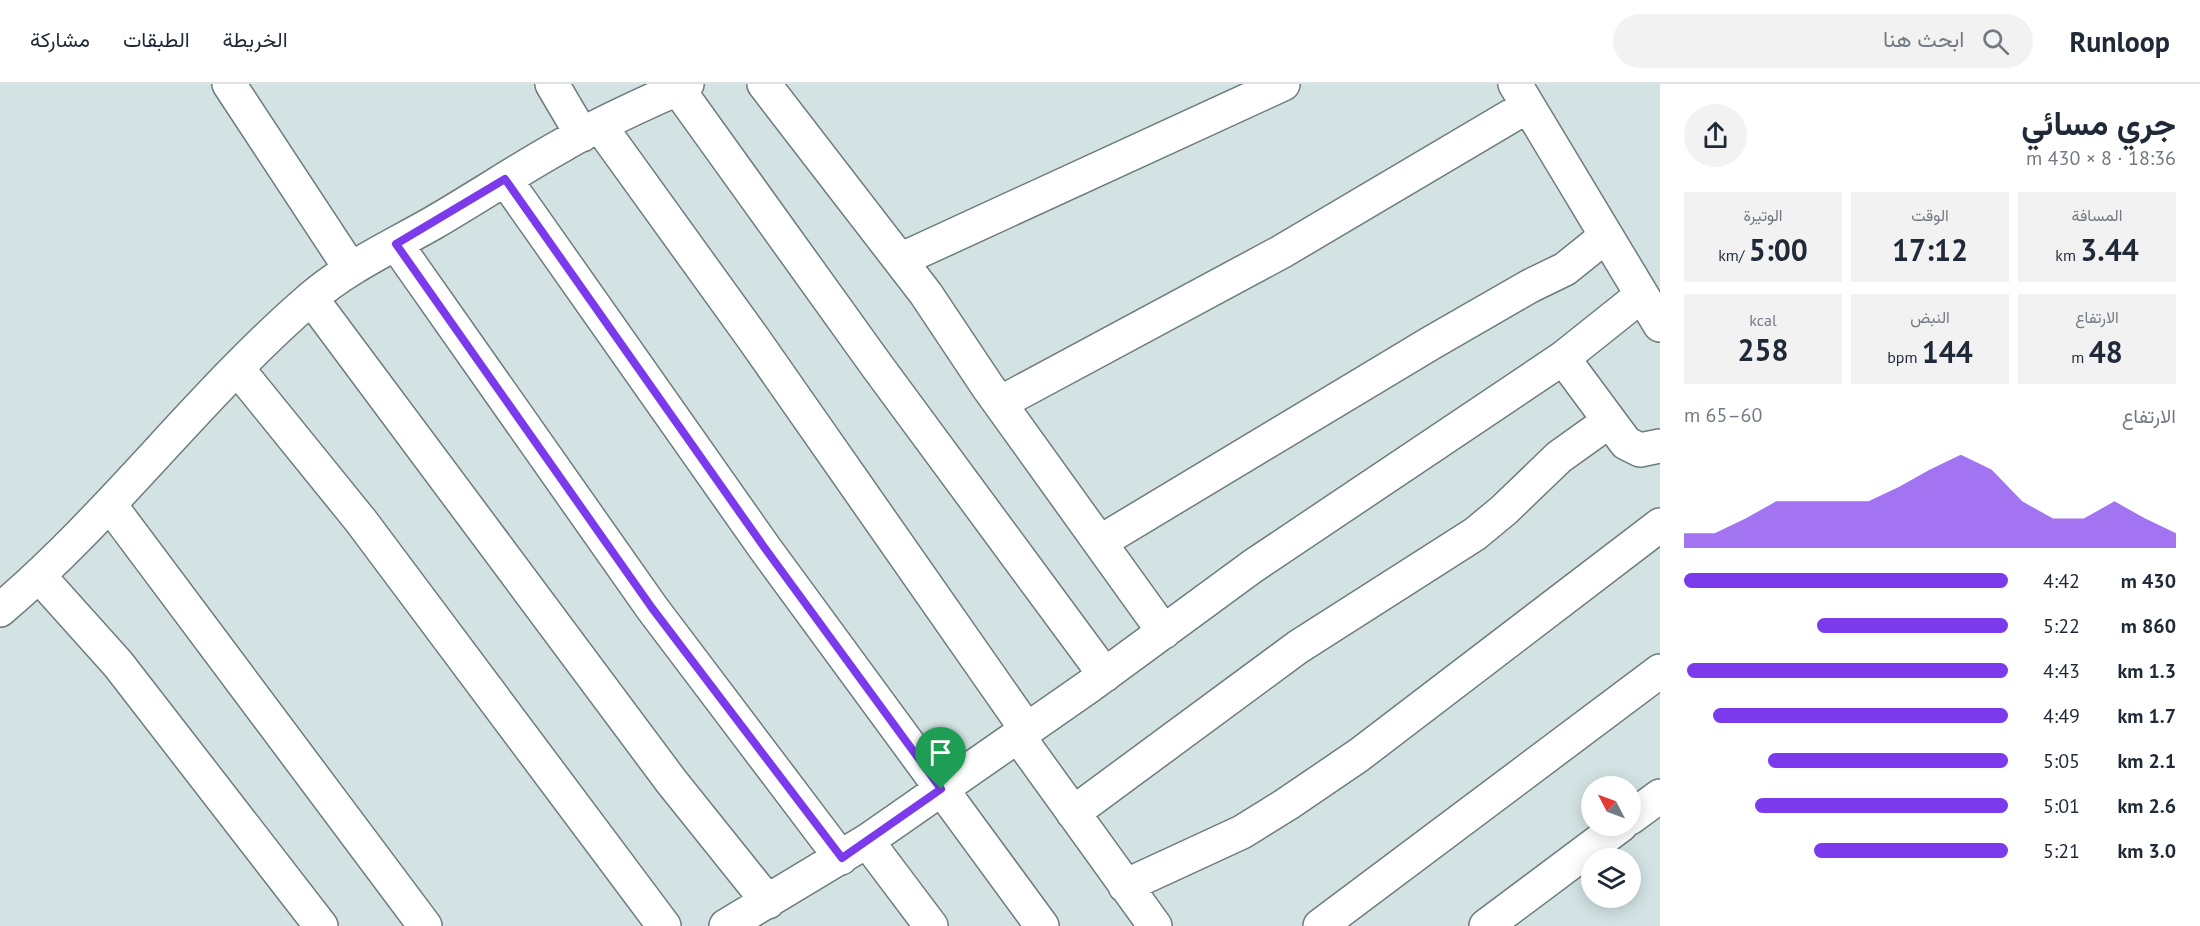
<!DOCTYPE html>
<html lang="ar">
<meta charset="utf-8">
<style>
body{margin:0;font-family:"PT Sans",Vazirmatn,sans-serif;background:#f2f2f3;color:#1f2937;direction:rtl;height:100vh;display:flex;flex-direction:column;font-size:22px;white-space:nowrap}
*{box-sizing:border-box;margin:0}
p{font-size:20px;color:#747a83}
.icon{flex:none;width:33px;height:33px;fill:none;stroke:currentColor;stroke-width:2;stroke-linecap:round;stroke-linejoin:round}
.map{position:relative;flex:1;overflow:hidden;direction:ltr}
.side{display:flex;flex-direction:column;background:#fff;width:540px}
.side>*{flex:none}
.needle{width:39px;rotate:311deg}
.controls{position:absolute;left:1581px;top:692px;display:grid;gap:12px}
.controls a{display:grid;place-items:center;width:60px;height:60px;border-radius:50%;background:#fff;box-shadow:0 3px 15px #0003;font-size:30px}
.pin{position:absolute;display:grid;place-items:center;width:51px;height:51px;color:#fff;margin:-62px -26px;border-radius:50% 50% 50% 0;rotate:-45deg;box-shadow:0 0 6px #0007}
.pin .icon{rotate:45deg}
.round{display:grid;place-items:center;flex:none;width:63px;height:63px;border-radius:32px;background:#f2f2f3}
.head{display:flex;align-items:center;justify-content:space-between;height:102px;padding:0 24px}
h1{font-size:33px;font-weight:700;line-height:45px}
.stats{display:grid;grid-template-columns:repeat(3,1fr);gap:9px;height:102px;padding:6px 24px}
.stats div{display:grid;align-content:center;border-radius:0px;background:#f2f2f3;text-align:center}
.stats b{font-size:30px;font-weight:700}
.stats small{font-size:16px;font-weight:400}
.stats p{font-size:16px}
.chart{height:168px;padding:12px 24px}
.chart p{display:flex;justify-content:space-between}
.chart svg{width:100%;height:108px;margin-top:6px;fill:#7c3aed;opacity:.7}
ul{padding:0 24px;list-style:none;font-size:20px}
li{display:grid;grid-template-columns:96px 72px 1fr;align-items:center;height:45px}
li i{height:15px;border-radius:8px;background:#7c3aed}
header{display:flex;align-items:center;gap:36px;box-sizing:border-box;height:84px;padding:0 30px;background:#fff;border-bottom:2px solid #e0e1e3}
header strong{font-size:28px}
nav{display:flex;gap:33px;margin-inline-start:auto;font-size:21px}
.search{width:420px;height:54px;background:#f2f2f3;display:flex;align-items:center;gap:15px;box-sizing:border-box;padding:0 21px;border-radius:33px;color:#747a83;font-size:22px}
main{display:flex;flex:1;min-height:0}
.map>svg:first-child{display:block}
</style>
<header>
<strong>Runloop</strong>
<div class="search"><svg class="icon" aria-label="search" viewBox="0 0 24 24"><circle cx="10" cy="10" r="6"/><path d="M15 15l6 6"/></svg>ابحث هنا</div>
<nav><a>الخريطة</a><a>الطبقات</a><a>مشاركة</a></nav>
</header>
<main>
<section class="side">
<div class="head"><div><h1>جري مسائي</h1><p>18:36 · 8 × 430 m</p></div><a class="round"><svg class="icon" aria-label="share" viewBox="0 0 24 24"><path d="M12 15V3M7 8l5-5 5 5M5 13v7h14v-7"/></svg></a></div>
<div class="stats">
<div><p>المسافة</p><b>3.44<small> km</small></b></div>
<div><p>الوقت</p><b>17:12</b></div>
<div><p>الوتيرة</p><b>5:00<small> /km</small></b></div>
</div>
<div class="stats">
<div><p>الارتفاع</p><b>48<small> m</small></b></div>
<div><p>النبض</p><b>144<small> bpm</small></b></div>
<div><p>kcal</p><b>258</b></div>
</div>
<div class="chart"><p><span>الارتفاع</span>60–65 m</p>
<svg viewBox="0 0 160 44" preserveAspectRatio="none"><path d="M0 44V38L10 38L20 32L30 25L40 25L50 25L60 25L70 19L80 12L90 6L100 12L110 25L120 32L130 32L140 25L150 32L160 38V44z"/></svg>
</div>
<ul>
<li><b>430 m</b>4:42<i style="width:100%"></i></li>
<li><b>860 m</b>5:22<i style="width:59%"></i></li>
<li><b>1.3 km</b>4:43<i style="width:99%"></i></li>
<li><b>1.7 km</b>4:49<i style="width:91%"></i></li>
<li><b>2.1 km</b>5:05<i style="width:74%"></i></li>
<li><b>2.6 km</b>5:01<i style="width:78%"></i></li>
<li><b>3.0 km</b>5:21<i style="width:60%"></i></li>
</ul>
</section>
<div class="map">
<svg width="1660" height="842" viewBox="0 0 1660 842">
<rect width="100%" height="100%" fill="#d3e3e4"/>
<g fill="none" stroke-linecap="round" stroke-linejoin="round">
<g stroke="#6d7b7d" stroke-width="36">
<path id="street" d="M229,0L350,184
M552,0L582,51
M764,0L926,210L988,303L1164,548
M1515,0L1660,241
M678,5L877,282L1105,591
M600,42L753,254L1027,646
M505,95L764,463L1042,842
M396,160L652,524L841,774
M900,176L1283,0
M311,214L671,697L768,818
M1563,274L1626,359L1640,366L1660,362
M237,284L361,437L664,842
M1000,319L1281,168L1528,22
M110,421L425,842
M1100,458L1431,259L1530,202L1565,185L1606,152
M39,492L118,580L321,842
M0,526C112,431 199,311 310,215C347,183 391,163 433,139C476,114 518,86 561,62C601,38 645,20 687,0
M1018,652L1155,842
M1073,729L1298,563L1475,450L1504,426L1559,373L1608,338
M1630,734L1660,712
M867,757L931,842
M1125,802L1242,748L1287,720L1359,671L1660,441
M726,842L867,757L1088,603L1253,482L1563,274L1642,211
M1320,842L1660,587
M1486,842L1621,741"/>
</g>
<use href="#street" stroke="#fff" stroke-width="33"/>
</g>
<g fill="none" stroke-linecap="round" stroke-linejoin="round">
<g stroke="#fff" stroke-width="12">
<path id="route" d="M505,95L764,463L941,705L842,774L652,524L396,160Z"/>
</g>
<use href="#route" stroke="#7c3aed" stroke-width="8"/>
</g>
</svg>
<div class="controls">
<a><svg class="needle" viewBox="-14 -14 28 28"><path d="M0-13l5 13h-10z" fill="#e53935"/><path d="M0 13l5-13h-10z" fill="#747a83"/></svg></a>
<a><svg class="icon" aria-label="layers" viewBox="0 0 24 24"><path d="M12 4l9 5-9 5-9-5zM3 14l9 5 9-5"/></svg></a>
</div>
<div class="pin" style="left:941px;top:705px;background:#1e9e55"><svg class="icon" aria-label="arrive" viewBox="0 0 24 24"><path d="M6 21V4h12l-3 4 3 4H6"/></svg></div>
</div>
</main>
